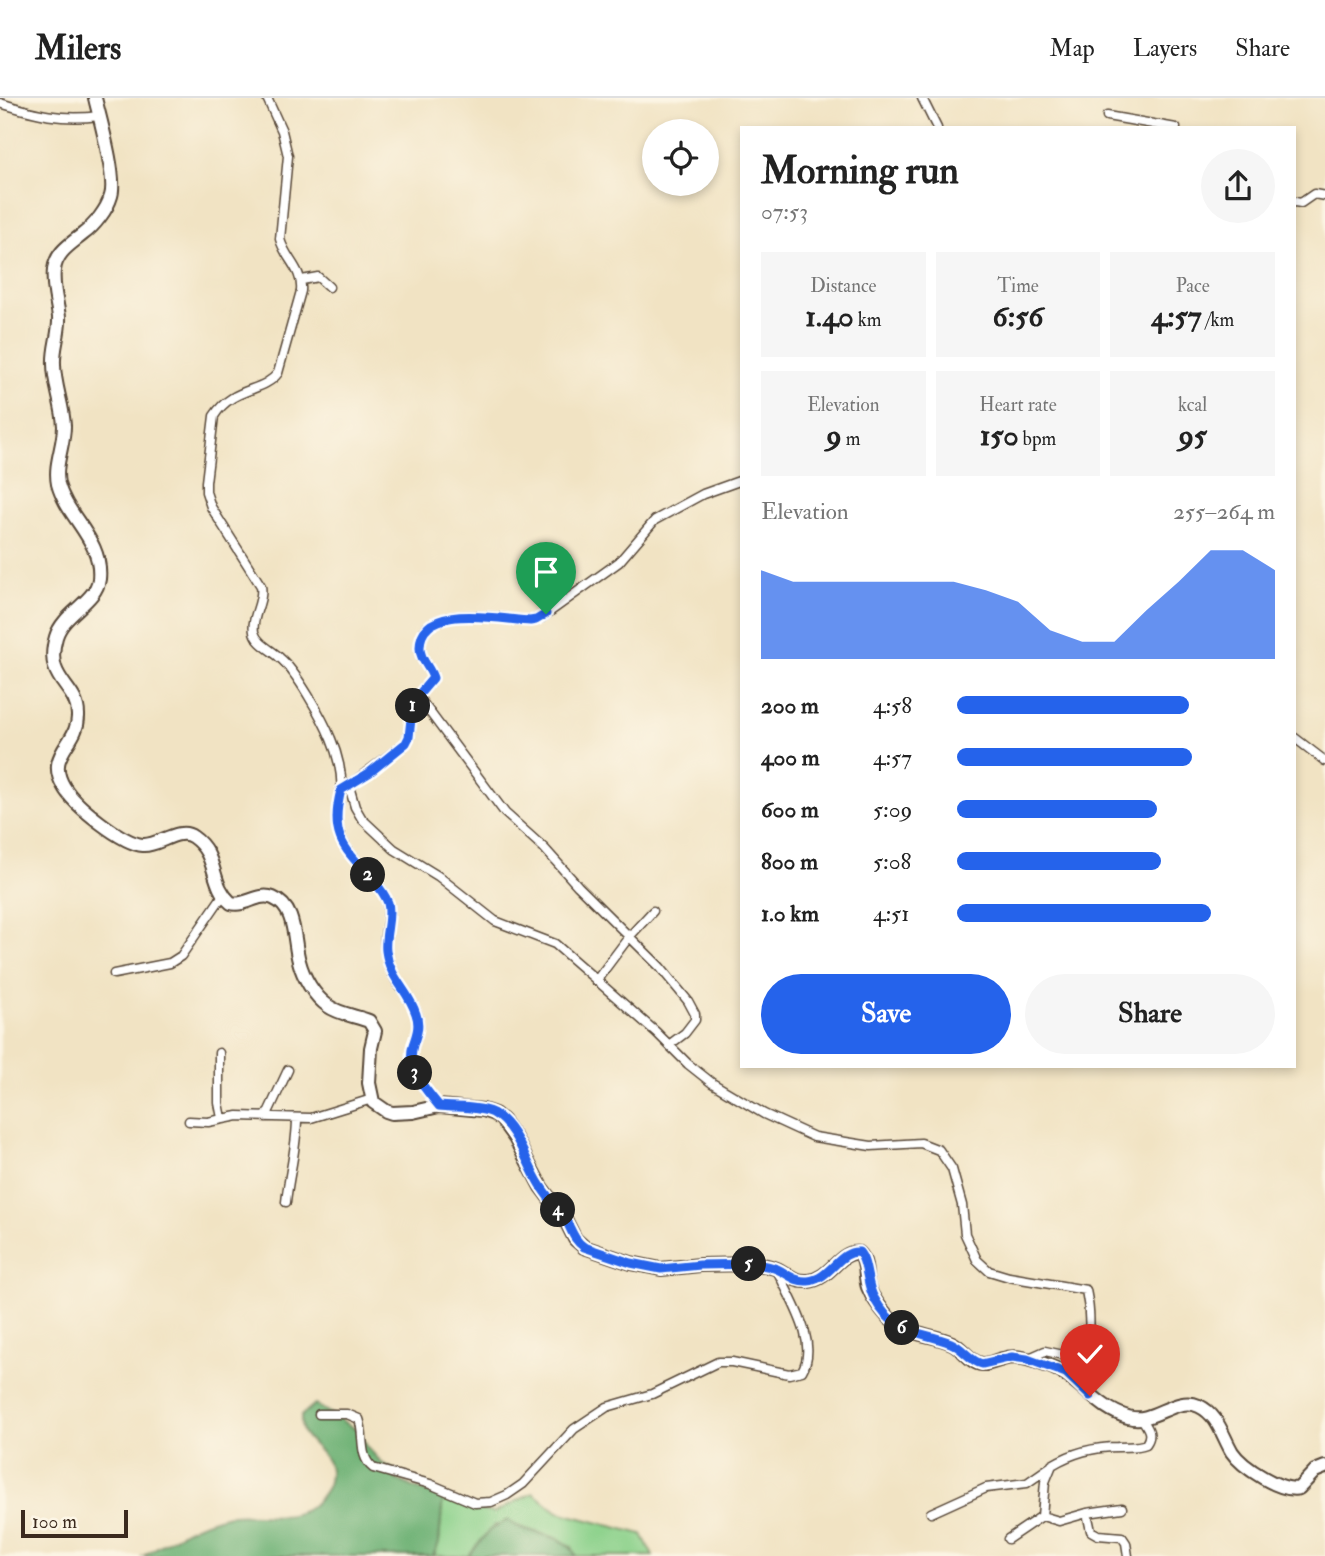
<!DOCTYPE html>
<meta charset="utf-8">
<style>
body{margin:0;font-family:"IM FELL Double Pica",serif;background:#f6f6f6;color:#222;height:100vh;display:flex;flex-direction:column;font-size:26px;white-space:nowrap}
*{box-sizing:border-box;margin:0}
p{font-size:23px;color:#767676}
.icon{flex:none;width:38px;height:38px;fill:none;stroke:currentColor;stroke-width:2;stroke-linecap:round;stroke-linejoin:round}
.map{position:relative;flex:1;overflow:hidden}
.side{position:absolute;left:740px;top:28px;width:556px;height:942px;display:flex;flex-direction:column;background:#fff;border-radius:0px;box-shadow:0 4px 10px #0003}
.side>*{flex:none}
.controls{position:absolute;left:642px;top:21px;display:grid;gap:14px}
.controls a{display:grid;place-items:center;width:77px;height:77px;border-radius:50%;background:#fff;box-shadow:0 4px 10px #0003;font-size:35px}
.scale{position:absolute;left:21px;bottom:18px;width:107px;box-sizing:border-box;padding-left:7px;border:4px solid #3b2a1e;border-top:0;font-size:19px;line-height:24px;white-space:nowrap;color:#3b2a1e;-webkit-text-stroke:5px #fcf5e5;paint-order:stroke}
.pin{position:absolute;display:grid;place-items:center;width:60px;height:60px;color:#fff;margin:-72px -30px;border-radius:50% 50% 50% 0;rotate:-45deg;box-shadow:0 0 7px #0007}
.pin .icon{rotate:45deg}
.km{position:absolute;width:35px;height:35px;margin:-18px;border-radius:50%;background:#222;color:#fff;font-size:19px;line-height:35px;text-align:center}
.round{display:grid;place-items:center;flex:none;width:74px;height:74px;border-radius:37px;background:#f6f6f6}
.summary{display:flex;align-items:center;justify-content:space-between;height:119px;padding:0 21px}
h1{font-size:38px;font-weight:800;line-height:52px}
.stats{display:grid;grid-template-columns:repeat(3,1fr);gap:10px;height:119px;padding:7px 21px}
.stats div{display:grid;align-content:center;border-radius:0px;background:#f6f6f6;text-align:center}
.stats b{font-size:30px;font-weight:800}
.stats small{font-size:19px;font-weight:400}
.stats p{font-size:19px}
.chart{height:196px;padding:14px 21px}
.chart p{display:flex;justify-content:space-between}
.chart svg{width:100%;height:126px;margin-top:7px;fill:#2563eb;opacity:.7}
.button{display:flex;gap:14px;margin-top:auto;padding:14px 21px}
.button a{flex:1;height:80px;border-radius:42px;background:#2563eb;color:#fff;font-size:28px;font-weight:800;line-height:80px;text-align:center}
.button a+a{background:#f6f6f6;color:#222}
ul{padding:0 21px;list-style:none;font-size:23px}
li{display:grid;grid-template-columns:112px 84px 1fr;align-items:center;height:52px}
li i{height:18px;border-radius:9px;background:#2563eb}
header{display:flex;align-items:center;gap:42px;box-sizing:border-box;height:98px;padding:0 35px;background:#fff;border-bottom:2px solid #e0e0e0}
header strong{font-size:33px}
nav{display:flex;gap:38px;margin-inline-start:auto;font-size:24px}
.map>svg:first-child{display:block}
</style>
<header>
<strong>Milers</strong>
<nav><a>Map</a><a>Layers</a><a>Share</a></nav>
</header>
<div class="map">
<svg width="1325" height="1458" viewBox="0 0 1325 1458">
<rect width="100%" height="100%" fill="#fcf5e5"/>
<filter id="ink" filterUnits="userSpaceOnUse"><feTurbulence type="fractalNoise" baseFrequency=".0143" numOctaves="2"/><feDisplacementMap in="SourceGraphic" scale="14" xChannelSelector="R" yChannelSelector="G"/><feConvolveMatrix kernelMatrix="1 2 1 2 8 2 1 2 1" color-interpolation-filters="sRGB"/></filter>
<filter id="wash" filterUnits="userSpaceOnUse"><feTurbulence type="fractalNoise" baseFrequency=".00686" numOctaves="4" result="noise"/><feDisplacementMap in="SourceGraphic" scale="28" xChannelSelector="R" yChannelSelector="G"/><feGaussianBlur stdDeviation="1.57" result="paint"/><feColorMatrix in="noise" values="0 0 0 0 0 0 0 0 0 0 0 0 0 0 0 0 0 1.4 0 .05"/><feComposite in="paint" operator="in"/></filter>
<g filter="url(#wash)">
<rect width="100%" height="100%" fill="#f1e3c3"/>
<path fill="#8dd28c" stroke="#647e55" stroke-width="2" d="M533,1395L558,1414L642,1436L653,1458H576L572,1449L559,1441L513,1427H495L468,1458H434L439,1444L443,1398L474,1411L494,1415Z"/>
<path fill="#72b478" stroke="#566f4b" stroke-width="2" d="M315,1306L357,1332L368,1350L383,1366L394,1372L395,1381L425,1394L443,1398L439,1444L433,1458H143C169,1442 194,1425 225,1418C253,1411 295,1430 318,1402C326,1392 330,1387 330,1374C330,1357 310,1347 303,1334C301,1330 301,1323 301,1318Z
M508,1422C528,1440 564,1432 576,1458H468L490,1432Z"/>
</g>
<g filter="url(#ink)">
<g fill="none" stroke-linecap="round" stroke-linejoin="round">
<g stroke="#564637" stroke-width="11">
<path id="street" d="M267,0L282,33L288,58L280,141C285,161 303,171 301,193L278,275C263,295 233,288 214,318L206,384V394L211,409L261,488C264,504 251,519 254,534C257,546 272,552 280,560C296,573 323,621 331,641C337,655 343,677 341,693C339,708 334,719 339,734C348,764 377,776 387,803C391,815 386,828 385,840C385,849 386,858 389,866C394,886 411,898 417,917C420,929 416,937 413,948C406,973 425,991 439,1008
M922,0L937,30
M0,5C36,16 61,23 99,18
M1107,18L1176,30
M1295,104L1301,105L1314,96L1325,98
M302,182L318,179L329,189
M417,597L505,715L544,750L578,788L660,869L688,903L695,916V922L685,935L669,947
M1295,640L1325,663
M349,688L355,709L362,721L394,751L438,778L495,823L555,846L656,934L688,966L712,985L764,1016L814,1039L871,1048L921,1045L939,1052L952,1071L962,1107L965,1136L977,1162L989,1173L1009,1179L1086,1192C1090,1211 1092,1239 1084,1257L1077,1260L1045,1253L1027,1261
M347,689L406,645L410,634L412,612L416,600L433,580C430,569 420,562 420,550C419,503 502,521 530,523L541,520L619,464L655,422L703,396L742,382
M114,876L170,865L181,858L223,797
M596,883L629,839L653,813
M219,955V1005L222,1020
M266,1019L288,972
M189,1023L208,1024L238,1018L311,1020L372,1001
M286,1104C289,1076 297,1049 297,1020
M319,1316H347L359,1321C365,1337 358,1358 373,1370L430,1386L475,1405L491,1404L507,1397L523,1386L574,1331L607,1309L652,1296L718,1264H732L789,1276L802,1273C820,1243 788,1199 777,1171
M931,1415L986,1390L1027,1385L1050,1369
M1087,1415L1091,1433L1098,1437L1122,1439L1126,1445L1128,1458
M1042,1418L1059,1423L1087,1415L1122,1410
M1008,1441L1042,1418L1045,1384L1052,1367C1072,1355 1095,1349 1118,1349C1128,1348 1137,1350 1146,1346C1153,1336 1148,1330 1142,1321"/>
</g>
<g stroke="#564637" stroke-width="16">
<path id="primary" d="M95,0C100,21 117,80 111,98C107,112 94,128 83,136C71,146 56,154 54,172C52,188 57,203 59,219C60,235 53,250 54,266C54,287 63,307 64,328C64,348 54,366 58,386C67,420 103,442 99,481C96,504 63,515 56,539C43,583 78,587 78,617C79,646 44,656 64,689C74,707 123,746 143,747C159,748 179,728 193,739C219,757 209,786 231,805C246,809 258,794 273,800C297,810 293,843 299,863C303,879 314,898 328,908C339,916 356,918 369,923L375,933L371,950L369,985L373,1004L386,1013L392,1015L413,1014L439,1008L483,1012L495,1016L502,1022L515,1040L541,1089L565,1121L575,1141L584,1149L631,1165L661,1171L700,1167L755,1166C763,1167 770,1168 777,1171C788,1177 795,1184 808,1183C831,1181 839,1152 859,1155C868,1164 864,1177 868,1189C873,1201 881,1211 889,1220C908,1238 930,1235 952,1245C963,1250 970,1265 982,1266C989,1267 996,1262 1003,1261C1018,1256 1034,1263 1049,1268C1079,1279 1096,1310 1128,1319C1153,1327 1175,1297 1199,1308C1218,1317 1222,1337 1232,1354C1242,1369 1282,1395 1299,1390L1315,1373L1325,1369"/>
</g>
<use href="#street" stroke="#fff" stroke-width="8"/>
<use href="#primary" stroke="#fff" stroke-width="12"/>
</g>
</g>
<g fill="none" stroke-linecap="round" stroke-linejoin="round" filter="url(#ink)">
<g stroke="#fff" stroke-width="14">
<path id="route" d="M546,516L536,522L530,523C502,522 419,503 420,550C420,562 430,569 433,580L416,600L412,612L409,639L406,645L369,675L341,692C329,739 344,750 373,782C379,789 385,796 388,805C392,820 384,837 386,853C390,882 408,891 416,916C420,927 417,936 413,947C406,972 425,990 439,1008C455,1010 478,1008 493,1015C517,1028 526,1065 540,1087C547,1098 555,1108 563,1118C571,1128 572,1141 584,1149L631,1165L661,1171L700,1167L755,1166C762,1167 770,1168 777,1171C788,1176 795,1184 808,1183C831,1181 839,1152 859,1154C868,1164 866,1186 874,1200C894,1237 918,1232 951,1245C963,1250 970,1263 982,1266L1012,1259L1027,1261L1066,1275L1090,1298"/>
</g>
<use href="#route" stroke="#2563eb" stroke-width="9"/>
</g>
</svg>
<div class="controls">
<a><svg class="icon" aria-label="locate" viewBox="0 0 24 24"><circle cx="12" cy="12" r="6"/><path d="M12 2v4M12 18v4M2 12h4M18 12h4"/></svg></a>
</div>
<div class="scale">100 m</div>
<div class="pin" style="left:546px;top:516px;background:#1e9e55"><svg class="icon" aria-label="arrive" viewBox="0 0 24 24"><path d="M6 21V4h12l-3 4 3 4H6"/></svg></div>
<div class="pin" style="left:1090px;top:1298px;background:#d93025"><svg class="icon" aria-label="check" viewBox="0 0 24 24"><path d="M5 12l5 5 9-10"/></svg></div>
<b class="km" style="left:413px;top:608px">1</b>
<b class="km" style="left:368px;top:777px">2</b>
<b class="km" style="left:415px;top:975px">3</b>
<b class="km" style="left:558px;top:1112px">4</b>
<b class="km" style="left:749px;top:1166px">5</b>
<b class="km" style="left:902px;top:1230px">6</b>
<section class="side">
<div class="summary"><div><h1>Morning run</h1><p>07:53</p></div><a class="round"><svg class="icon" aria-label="share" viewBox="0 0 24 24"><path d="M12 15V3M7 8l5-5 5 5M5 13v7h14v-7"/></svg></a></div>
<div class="stats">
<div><p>Distance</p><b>1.40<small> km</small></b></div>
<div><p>Time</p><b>6:56</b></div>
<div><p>Pace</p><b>4:57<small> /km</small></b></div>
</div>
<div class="stats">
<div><p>Elevation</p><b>9<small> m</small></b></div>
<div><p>Heart rate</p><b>150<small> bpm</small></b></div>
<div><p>kcal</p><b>95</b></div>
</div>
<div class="chart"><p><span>Elevation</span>255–264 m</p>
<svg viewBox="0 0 160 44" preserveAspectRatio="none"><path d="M0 44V13L10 17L20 17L30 17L40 17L50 17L60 17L70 20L80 24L90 34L100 38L110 38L120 27L130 17L140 6L150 6L160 13V44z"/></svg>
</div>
<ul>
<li><b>200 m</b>4:58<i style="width:73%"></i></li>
<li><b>400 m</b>4:57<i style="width:74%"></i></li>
<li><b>600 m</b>5:09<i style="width:63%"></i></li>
<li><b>800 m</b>5:08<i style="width:64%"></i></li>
<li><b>1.0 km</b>4:51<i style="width:80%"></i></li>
</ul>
<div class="button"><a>Save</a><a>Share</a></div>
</section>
</div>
